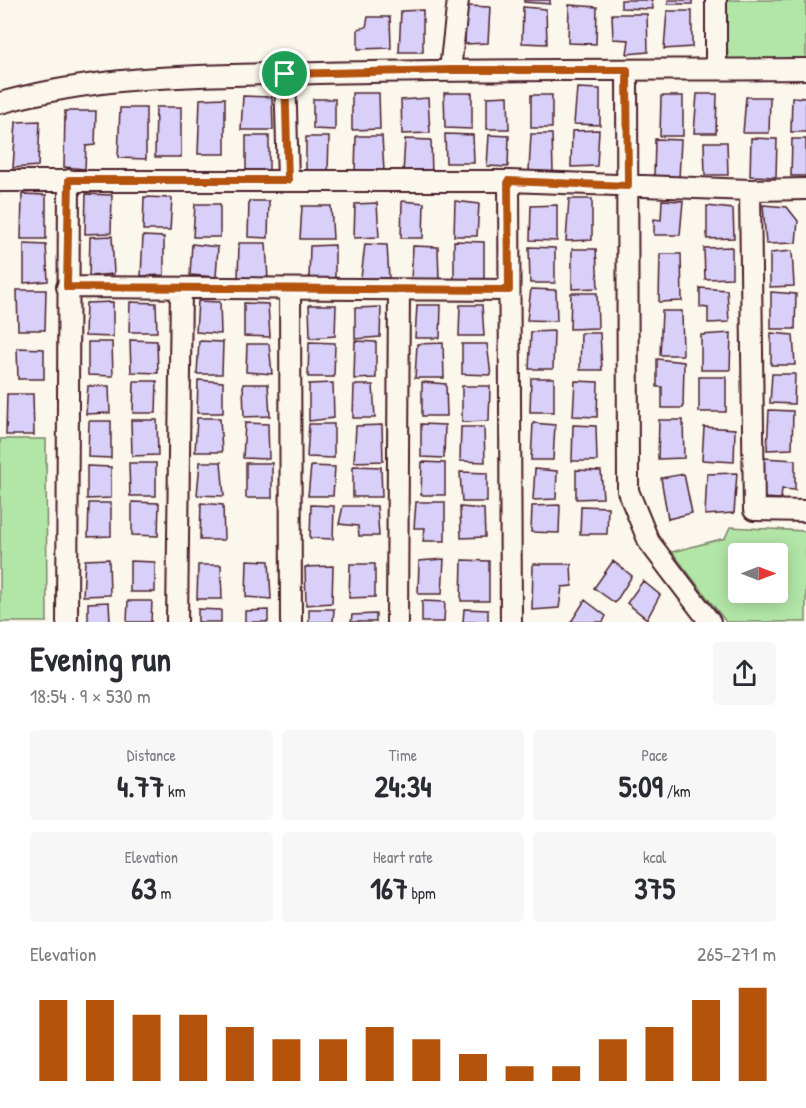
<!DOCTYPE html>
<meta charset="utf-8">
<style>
body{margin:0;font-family:"Patrick Hand",sans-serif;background:#f7f7f7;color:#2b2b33;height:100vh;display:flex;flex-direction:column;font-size:22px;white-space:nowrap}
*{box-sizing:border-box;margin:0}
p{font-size:20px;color:#7c7c81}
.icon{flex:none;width:33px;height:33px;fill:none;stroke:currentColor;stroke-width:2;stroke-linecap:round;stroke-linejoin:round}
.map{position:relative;height:622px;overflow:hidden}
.panel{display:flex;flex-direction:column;background:#fff;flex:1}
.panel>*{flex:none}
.needle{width:39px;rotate:90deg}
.fabs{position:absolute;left:728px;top:543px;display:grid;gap:12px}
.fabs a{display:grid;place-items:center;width:60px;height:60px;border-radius:6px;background:#fff;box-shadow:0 3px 15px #0003;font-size:30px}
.pin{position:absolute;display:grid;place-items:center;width:51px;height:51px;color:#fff;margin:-26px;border:3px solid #fff;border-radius:50%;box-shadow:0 2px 6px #0007}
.round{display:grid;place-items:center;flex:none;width:63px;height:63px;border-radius:6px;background:#f7f7f7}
.summary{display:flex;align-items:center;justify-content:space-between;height:102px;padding:0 30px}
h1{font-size:33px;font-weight:800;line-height:45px}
.metrics{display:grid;grid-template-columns:repeat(3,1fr);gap:9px;height:102px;padding:6px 30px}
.metrics div{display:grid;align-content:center;border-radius:6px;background:#f7f7f7;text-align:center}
.metrics b{font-size:30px;font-weight:800}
.metrics small{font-size:16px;font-weight:400}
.metrics p{font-size:16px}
.chart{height:168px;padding:12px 30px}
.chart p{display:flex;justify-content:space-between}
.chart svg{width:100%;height:108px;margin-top:6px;stroke:#b45309;stroke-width:6}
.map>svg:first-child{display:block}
</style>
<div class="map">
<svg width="806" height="622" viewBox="0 0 806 622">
<rect width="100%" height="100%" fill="#fbf7ec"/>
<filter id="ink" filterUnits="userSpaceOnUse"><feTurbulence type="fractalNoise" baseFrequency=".0167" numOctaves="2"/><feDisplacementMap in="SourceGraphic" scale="12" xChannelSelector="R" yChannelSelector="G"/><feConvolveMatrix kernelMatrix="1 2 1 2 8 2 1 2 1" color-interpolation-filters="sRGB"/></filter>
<g filter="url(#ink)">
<path fill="#b2e6a7" stroke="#7e8269" stroke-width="1.5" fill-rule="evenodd" d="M725,0H806V60H728Z
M0,439H46L47,622H0Z
M730,527L806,531V622H726L672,552L725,538ZM738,554H777V592H738Z"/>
<path fill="#d8d0f8" stroke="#4a1f2b" stroke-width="1.5" d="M524,0H550V4L524,2Z
M621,0H652L653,9L621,8Z
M668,0H692V4H668Z
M569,5L597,7L596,44L568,43Z
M466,6L490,7L488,43L465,44Z
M523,7L546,9L547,44L522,43Z
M423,10V52H399L401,11Z
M667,11H692V47L664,49Z
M612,14H647L648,52L627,54L629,40L613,39Z
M368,17H390L391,48L358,49V29L366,27Z
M577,88L600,89V125L574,124Z
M352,93H379L380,129L352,130Z
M444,93H472V129L445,128Z
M697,94H717L716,133H694Z
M531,95H552V128H531Z
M243,96L272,97L273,130H241Z
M508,96L509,129H487V97Z
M661,96H683V136H660Z
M746,97H770L769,133H743Z
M792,97L806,98V132H791Z
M225,98V154H198L200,99Z
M428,98L430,133L402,134L401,100Z
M313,99H335V130L313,129Z
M156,107H181V157H155Z
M120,108H146V159L118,158Z
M65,111H96L95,145L86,146L85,169L64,167Z
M40,121L38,166L13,168L16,122Z
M599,130L597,166L571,167L572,131Z
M445,134L473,135L474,163H446Z
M531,134H552L553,172L529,171Z
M489,135L509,136L508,167L487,166Z
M246,136H269V172L246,174Z
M356,136H382L384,172H355Z
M306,137H329L328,172L306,173Z
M751,138L777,139L776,177L750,176Z
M405,139L431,140L432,176L403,174Z
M655,139L681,140L679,179L654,178Z
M792,139H806V176H791Z
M704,142H727L728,175H705Z
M22,194L46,195V239H21Z
M86,194L112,195L111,233L85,234Z
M144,197L172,198L170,230H143Z
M569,199H592V240L566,241Z
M662,200L683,201L680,235H654V219L661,220Z
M249,201H269L268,238L248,237Z
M402,201L424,203L423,238H401Z
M455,201L479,204L477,236H454Z
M377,203L379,237L354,238L355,204Z
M195,204H220V237H193Z
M557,205V241L530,240L531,206Z
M763,205L787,207L798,221L796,243L766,244Z
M302,206H331L333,239H300Z
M707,206L733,209L734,238L707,239Z
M112,236L114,274L89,276L90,237Z
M143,236L164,237V275L141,276Z
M454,241L484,242V279H454Z
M239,243H266L268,280H238Z
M24,244L46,245L48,281L24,283Z
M192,244L218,247L216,277L190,275Z
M365,244L387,245L389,278H361Z
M335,245V279L309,280L310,246Z
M413,246L438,247L439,281H411Z
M529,247L555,248V283H530Z
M732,247V278L705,279L704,248Z
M572,249H596L598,288L572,289Z
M792,251L794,286L770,287V253Z
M660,254H681L682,301L659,302Z
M700,288L727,290L729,322L708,323V308L700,307Z
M531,289L556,290L557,321L527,320Z
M17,290H46L45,330H18Z
M771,292L796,294L795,329H771Z
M571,293H597L598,328L570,329Z
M198,301L220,302L221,334L196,332Z
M113,302V337L85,336L86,303Z
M130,302L156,303L157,332H129Z
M244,303L268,304L270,337L244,336Z
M309,305H336L335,336L310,338Z
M417,305H441L440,338H415Z
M460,305H482L484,336H459Z
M381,307L380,337L355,339V308Z
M662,311H682L683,355H660Z
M554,331L553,369H529L531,332Z
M581,333H600L602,370H580Z
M731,333L730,370H701V335Z
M771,333L793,335L795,365H771Z
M130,340L157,341L158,373L131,372Z
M199,341L223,342L222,374H197Z
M355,341L376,342V378L354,379Z
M88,342H112L113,376L88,375Z
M309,342L335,343L334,377H308Z
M443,343L444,378H415L417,344Z
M247,344H269L272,374L246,372Z
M462,344H487L491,375L462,374Z
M17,348L44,349V379H18Z
M657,359L684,362L683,408H662V387H657Z
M772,374H795L794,404L770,403Z
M699,377H726V412H699Z
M531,378H554V412H530Z
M198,380L223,382V413H197Z
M134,381H157L156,413H133Z
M575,381L598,382L597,417L573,416Z
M422,382L446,384L447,416H422Z
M333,383L334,418L309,421V384Z
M243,384H268L270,416L244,417Z
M354,385H373L375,418H353Z
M88,386H109L110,413L86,414Z
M462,386H490L489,421L462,422Z
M7,394H33L34,435H6Z
M769,410L793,411L792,449L767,450Z
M197,418H220L222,452H195Z
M131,420H157L158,455L132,456Z
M659,420H683L684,458L658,459Z
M89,421H111V458L88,457Z
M245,423L268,424L269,459L243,458Z
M533,423L555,425L553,460H531Z
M309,424H334V458L307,457Z
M421,424L445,425L444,458L421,457Z
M382,425L383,461L354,462L356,426Z
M573,425L596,426L597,461H572Z
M461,427H484L485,462L460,461Z
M704,427L735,429L734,462L702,460Z
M764,458L795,460V490L782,489L781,499L762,498Z
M200,462H221L224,496L197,495Z
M422,462L445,463V495H421Z
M129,463H156V496H130Z
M246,463H272V498H246Z
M87,466L111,467V498L87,499Z
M311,466L335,467L333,496H308Z
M353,466L381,467L382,497H353Z
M535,469L557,471L556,499L533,500Z
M576,470L601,471L603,498L576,499Z
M460,472L487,473V502H462Z
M737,473L734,513L705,515L707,474Z
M684,474L692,513L668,519L661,478Z
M132,502L159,503L158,536L132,535Z
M416,502H445V541H423L425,528H414Z
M89,503H111V536L88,537Z
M201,503L223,505L224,540H200Z
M311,505L334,506L333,539L310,538Z
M560,505L559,533L531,532L532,506Z
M343,506H377L379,536H359L358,526L339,524Z
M581,506L608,507L607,534H580Z
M460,507L484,509L485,537L461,538Z
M109,559L110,595L83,596L85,560Z
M444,559L442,594H418L419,561Z
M247,560L269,561L271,599L246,597Z
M462,560L489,561V601H461Z
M130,561L155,562V592H130Z
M613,561L632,576L615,603L594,588Z
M350,564H375V597L349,598Z
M533,564H571L572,586L562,587L559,608L532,610Z
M198,565H221L222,599H197Z
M333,566L332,603L306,605L305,567Z
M643,581L660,595L647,619L627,603Z
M585,600L606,616L603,622H571Z
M128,601H152L151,622H127Z
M422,601L445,602L444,622H422Z
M109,602L110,622H88V603Z
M198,609L221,610V622H198Z
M309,609H334L333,622H309Z
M464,609L488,610V622H463Z
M268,610V622H245V611Z
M376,614V622H351L352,615Z"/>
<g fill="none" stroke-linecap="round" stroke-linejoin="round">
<g stroke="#4a1f2b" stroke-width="24">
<path id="minor" d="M716,69V0
M450,70L458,0
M627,70L628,491L649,542L710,622
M285,74L288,180
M0,103C108,73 209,76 320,73C482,69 644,70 806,69
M0,181H509L750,190L806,189
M509,181L511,622
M750,190L754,510L806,511
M67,287L509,290
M290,289L291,622
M67,622L69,180
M177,622L181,288
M397,622L399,290"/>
</g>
<use href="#minor" stroke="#fbf7ec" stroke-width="20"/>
</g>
</g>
<g fill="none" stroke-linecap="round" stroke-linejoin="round" filter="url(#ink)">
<g stroke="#fff" stroke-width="12">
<path id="route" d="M450,70H627L628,186L508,181L509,290L67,287L69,180H288L285,74Z"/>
</g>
<use href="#route" stroke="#b45309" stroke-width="8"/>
</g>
</svg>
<div class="fabs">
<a><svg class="needle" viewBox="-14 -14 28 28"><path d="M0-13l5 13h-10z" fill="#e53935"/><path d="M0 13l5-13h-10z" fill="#7c7c81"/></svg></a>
</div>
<div class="pin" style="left:285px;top:74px;background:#1e9e55"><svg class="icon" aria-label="arrive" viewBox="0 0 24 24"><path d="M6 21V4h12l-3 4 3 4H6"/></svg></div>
</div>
<section class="panel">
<div class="summary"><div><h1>Evening run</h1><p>18:54 · 9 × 530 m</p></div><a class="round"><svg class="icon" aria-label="share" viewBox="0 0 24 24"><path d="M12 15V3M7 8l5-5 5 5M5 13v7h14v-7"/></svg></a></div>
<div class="metrics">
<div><p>Distance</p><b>4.77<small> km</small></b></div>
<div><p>Time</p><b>24:34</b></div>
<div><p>Pace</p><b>5:09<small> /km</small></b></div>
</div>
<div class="metrics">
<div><p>Elevation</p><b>63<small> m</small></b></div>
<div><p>Heart rate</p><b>167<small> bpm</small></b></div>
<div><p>kcal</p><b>375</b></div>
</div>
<div class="chart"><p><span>Elevation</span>265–271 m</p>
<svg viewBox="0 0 160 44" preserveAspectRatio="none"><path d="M5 44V11M15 44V11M25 44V17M35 44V17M45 44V22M55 44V27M65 44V27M75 44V22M85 44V27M95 44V33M105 44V38M115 44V38M125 44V27M135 44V22M145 44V11M155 44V6"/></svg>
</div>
</section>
